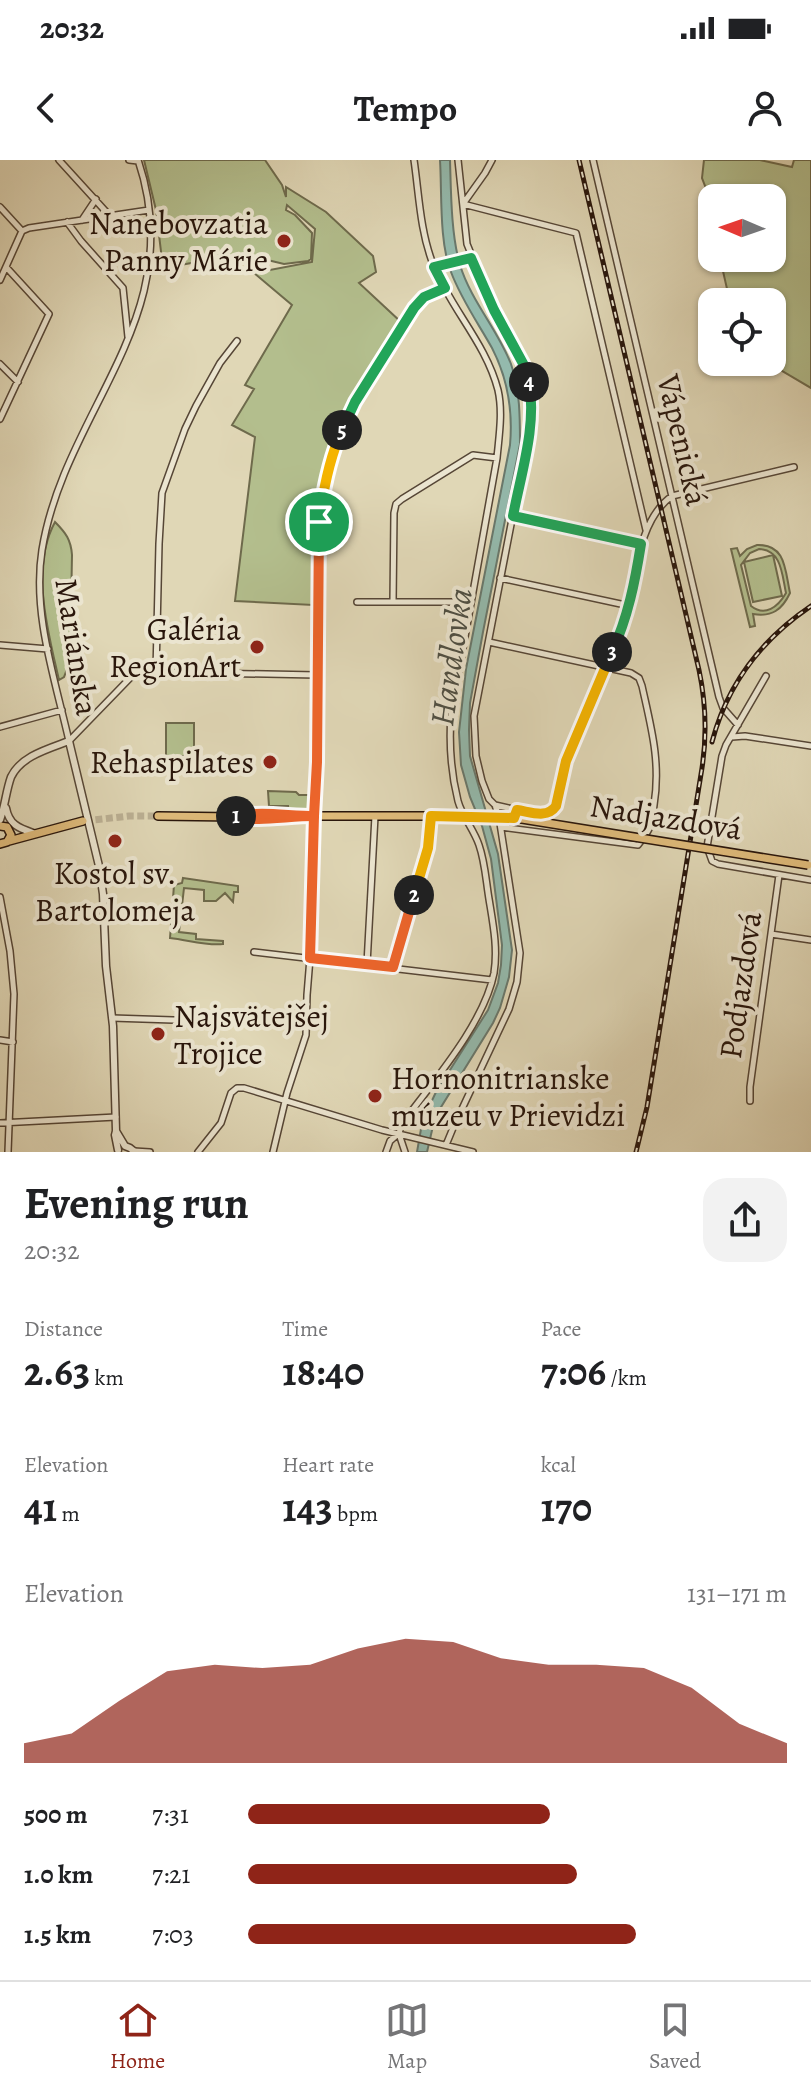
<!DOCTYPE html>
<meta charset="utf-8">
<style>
body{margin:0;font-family:Alegreya,serif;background:#f2f2f2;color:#202124;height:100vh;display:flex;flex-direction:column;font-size:30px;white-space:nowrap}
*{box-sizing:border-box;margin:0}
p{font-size:26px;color:#757577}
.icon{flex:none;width:44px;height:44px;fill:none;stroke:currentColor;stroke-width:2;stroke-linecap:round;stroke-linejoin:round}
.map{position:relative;height:992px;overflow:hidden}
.panel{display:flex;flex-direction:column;background:#fff;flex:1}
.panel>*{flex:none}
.needle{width:52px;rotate:272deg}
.buttons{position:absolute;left:698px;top:24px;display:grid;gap:16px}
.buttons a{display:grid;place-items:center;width:88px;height:88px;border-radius:16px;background:#fff;box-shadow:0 2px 6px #0004;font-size:40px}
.pin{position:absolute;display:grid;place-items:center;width:68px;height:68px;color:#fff;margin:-34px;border:4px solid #fff;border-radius:50%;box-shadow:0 2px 8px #0007}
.km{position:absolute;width:40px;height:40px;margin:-20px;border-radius:50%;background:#222;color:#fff;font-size:22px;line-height:40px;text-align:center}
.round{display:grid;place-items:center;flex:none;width:84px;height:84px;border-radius:24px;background:#f2f2f2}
.head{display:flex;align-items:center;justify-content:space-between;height:136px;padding:0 24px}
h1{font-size:44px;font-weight:700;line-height:60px}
.metrics{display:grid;grid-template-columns:repeat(3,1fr);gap:12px;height:136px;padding:8px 24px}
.metrics div{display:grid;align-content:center}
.metrics b{font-size:40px;font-weight:700}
.metrics small{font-size:22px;font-weight:400}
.metrics p{font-size:22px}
.chart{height:224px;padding:16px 24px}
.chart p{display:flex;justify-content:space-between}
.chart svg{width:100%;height:144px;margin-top:8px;fill:#8f2418;opacity:.7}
ul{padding:0 24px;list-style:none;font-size:26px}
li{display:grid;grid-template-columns:128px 96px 1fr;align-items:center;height:60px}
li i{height:20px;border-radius:10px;background:#8f2418}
.status{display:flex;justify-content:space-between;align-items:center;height:56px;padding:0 40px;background:#fff;direction:ltr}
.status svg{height:22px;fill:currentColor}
header{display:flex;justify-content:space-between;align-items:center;height:104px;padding:0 24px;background:#fff;font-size:36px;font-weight:700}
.menu{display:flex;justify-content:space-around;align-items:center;height:112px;border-top:2px solid #e0e0e0;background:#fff;font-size:22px;color:#757577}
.menu a{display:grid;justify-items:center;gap:4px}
.menu .active{color:#8f2418}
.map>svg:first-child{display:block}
</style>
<div class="status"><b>20:32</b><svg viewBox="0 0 49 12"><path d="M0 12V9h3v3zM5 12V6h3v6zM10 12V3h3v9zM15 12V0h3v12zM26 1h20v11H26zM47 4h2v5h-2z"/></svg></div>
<header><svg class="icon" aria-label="back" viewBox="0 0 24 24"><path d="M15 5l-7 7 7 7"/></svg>Tempo<svg class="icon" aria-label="person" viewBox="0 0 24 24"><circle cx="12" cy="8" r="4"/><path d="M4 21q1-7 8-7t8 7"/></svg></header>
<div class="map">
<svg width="811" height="992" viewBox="0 0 811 992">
<rect width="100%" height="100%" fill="#e0d7b6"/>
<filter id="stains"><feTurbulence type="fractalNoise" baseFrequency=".0025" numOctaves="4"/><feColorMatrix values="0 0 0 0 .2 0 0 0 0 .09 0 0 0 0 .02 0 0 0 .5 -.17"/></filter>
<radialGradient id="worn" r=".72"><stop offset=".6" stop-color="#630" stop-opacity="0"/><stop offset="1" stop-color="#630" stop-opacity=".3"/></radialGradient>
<path fill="#b3be8d" stroke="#6e6a4c" stroke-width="2" fill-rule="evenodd" d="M144,0H265L282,25L286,37V27L326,52L373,96L376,112L359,123L402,163C374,203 343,244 328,292C313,342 313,394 313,445L235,441L255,277L232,265L254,229L245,225L292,145L254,113L312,102L315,69L287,45L286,50L295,55L312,73L311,99L308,101L284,104L255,97L251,94L250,96L214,99L163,108L156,50Z
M704,0H760L792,7L794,0H811V228L767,202H772V142H730L720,98H772V38H712V44L702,18Z
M55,362C66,373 71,380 72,395L70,501L64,517L59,520C48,472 30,408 55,362Z
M757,385C786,384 785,410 790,433C782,450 772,457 753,454L755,466L750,467L731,389L737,388L740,396L747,389ZM759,389C782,390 782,415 786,433C778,447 765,457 751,446L741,405L750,393Z
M773,395L782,436L753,442L744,402Z
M166,563H194V596H166Z
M268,631L296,632L299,635H313L312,645L305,652L288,649V646H269Z
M183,718L238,726V732H234L233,742L225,733L216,741H204V730L184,728L179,772L196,774V779L223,781V784C207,786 188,780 170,778L174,725L182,723Z"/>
<path fill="#94baad" stroke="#69786c" stroke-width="2" d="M440,0H450C451,31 451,75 460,105C471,141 498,170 511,204C520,230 520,257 520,284L483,472L470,543L469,570L470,596L498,694L512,790L509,817L500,848L493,863L438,952L433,966L427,992H417L421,969L426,953L436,932L488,850L498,823L501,805L502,785L491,699L482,666L470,637L461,605L459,572L466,509L510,285C513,251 508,219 492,188C478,163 461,139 451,112C439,82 442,32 440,0Z"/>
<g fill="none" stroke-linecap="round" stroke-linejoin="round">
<path stroke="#bbb094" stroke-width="7" stroke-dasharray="7 3.5" stroke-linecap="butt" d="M85,661L129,656H158"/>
<g stroke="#564636" stroke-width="8">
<path id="minor" d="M59,0L109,55
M129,0L138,1
M138,0C191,157 65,248 42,390C32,453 55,519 69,581L133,515L152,512L317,515
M593,0L719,537L723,548L738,565
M463,44L576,73L646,370
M463,44L485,13L492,0
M0,47L22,71
M82,60L96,39
M67,62L81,81L123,128L128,177
M434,107L471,98
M0,120L22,71L29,68L149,50
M0,204L18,222
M0,259L49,154L6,107
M513,356L641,384
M500,418L630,446
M357,442H471
M393,442L394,353L396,344L402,339L473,295L497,298
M489,482L631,513L639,518L642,526C651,567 661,602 654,645C653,653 652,662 649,669C646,675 642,680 638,685L501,667
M0,485L48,489
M156,512L159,384L162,333L185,269L196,246L220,203L237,181
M766,516L726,585L722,596L707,687L712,701L718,704L811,720
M0,567L62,550
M732,577L745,576L811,586
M495,645L517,650L547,654L556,646L566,601L624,467C636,426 635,362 672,336L794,307
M0,737L10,791L14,834L8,992
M771,774L811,780
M254,792L492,820
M367,804L375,656
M393,807L428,688L431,656
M112,858L204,861L221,865
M0,880L13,882
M750,941V927L779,715
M0,963L116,957
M446,985L453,968L509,849L517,822L520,793L499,657L495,645L489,639L482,621L476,596L474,556L531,261V236L526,209L494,150L467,84L458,0
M134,991L150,992
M198,992L221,963L231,933L237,928H244L382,970L473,992
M273,992L287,933L306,875L307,835L310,798L317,602L318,377L321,347L325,321L335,285L347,258L414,148L424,137L445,128
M386,992L390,981L398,974
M405,992L399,974L401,965C432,923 484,864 494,813C498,788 493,764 489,739C486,721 485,702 479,685C474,670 462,656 458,641C451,613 449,583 451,555L497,298C499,276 503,252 498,230C486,183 450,148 433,104C420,71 419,34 414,0"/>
</g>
<g stroke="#564636" stroke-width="9">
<path id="tertiary" d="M6,648C9,664 18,668 33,673
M0,660C5,646 6,631 11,617C21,596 48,589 69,581L99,706L103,734L106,806L113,866L116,971L115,975L118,990
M116,971L125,986L130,988L135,992"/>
</g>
<g stroke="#28150b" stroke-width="10">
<path id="primary" d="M158,656L236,657
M233,657C250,652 273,651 290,656H447L522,659
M0,666L7,667L11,675L7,682L0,684
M9,681L83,661"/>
</g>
<use href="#minor" stroke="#ebe5d0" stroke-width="5"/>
<use href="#tertiary" stroke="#ebe5d0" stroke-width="6"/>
<use href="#primary" stroke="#e0bc7b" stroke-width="7"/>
<g stroke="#28150b" stroke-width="5">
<path id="rail" d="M579,0L699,510C706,543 707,575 702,608L647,947L636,992
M712,582C727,525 762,479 811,446"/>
</g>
<use href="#rail" stroke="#ebe5d0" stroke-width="2" stroke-dasharray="6" stroke-linecap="butt"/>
<g stroke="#28150b" stroke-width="10" stroke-linecap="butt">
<path id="primary-bridge" d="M522,659L808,705"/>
</g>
<use href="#primary-bridge" stroke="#e0bc7b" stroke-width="7"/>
</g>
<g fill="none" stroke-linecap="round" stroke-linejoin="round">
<g stroke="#fff" stroke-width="16">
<path id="split-1" d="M236,656L233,657C259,662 287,656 314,656L317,602L319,362"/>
</g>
<g stroke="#fff" stroke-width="16">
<path id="split-2" d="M236,656C262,651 288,656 314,656L310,798L393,807L414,735"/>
</g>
<g stroke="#fff" stroke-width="16">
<path id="split-3" d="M414,735L428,688L431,656L514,658L517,650C531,652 547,659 556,646L566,601L612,492"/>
</g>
<g stroke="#fff" stroke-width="16">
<path id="split-4" d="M529,222C537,266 521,313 513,356L641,384C635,422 628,457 612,492"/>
</g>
<g stroke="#fff" stroke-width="16">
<path id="split-5" d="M342,270L355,242L414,148L424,137L445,128L434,107L471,98L494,150L526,209L529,222"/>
</g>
<g stroke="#fff" stroke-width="16">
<path id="split-6" d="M319,362C323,331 329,299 342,270"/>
</g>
<use href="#split-1" stroke="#f0652b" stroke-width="10"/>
<use href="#split-2" stroke="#f0652b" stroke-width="10"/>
<use href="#split-3" stroke="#f5b400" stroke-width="10"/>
<use href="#split-4" stroke="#22a559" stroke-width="10"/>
<use href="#split-5" stroke="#22a559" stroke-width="10"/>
<use href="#split-6" stroke="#f5b400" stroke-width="10"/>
</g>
<g fill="#8f2418" stroke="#ebe5d0" stroke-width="3">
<circle cx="284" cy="81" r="8"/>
<circle cx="257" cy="487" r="8"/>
<circle cx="270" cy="602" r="8"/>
<circle cx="115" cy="681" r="8"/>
<circle cx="158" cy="874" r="8"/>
<circle cx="375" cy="936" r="8"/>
</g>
<g text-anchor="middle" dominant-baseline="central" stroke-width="8" stroke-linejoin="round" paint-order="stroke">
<g font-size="32" fill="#28150b" stroke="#ebe5d0" text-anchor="end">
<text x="268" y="63">Nanebovzatia<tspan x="268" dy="37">Panny Márie</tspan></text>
<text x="241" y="469">Galéria<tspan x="241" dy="37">RegionArt</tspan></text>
<text x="254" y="602">Rehaspilates</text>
<text x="115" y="713" text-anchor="middle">Kostol sv.<tspan x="115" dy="37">Bartolomeja</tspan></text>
<text x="174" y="856" text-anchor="start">Najsvätejšej<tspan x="174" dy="37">Trojice</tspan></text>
<text x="391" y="918" text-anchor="start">Hornonitrianske<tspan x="391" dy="37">múzeu v Prievidzi</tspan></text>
</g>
<g font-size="32" fill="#28150b" stroke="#ebe5d0">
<text transform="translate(683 280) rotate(77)">Vápenická</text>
<text transform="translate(77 487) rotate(81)">Mariánska</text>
<text transform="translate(666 657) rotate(9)">Nadjazdová</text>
<text transform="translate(740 825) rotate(-82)">Podjazdová</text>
</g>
<g font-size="34" font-style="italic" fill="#4e4f44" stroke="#ebe5d0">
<text transform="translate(451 497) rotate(-82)">Handlovka</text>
</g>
</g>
<rect width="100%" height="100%" filter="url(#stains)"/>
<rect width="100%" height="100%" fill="url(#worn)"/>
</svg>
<div class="buttons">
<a><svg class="needle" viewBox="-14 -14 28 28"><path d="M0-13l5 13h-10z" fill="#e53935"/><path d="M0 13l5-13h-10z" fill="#757577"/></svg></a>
<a><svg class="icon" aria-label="locate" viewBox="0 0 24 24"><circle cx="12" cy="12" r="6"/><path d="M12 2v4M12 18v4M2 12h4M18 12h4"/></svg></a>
</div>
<div class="pin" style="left:319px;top:362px;background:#1e9e55"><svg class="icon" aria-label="arrive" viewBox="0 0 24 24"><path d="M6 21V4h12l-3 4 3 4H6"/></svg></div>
<b class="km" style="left:236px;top:656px">1</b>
<b class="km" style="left:414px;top:735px">2</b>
<b class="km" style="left:612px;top:492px">3</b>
<b class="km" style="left:529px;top:222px">4</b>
<b class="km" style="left:342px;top:270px">5</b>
</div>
<section class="panel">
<div class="head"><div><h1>Evening run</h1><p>20:32</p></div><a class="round"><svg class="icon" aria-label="share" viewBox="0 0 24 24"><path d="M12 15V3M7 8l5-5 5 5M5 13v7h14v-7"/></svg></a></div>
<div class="metrics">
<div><p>Distance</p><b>2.63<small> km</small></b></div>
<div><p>Time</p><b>18:40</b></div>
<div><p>Pace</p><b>7:06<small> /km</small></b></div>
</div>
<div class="metrics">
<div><p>Elevation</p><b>41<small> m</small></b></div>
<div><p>Heart rate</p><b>143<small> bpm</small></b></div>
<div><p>kcal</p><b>170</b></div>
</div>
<div class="chart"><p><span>Elevation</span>131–171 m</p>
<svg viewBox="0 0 160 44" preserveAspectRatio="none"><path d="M0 44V38L10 35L20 25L30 16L40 14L50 15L60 14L70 9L80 6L90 7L100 12L110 14L120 14L130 15L140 21L150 32L160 38V44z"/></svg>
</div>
<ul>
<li><b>500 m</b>7:31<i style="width:56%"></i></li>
<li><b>1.0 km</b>7:21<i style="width:61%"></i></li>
<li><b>1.5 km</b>7:03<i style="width:72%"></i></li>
</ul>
</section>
<nav class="menu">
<a class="active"><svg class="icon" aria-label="home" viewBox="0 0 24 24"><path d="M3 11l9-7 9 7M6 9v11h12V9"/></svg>Home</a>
<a><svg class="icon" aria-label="map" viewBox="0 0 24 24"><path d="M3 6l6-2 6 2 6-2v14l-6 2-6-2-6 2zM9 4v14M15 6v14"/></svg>Map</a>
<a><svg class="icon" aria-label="saved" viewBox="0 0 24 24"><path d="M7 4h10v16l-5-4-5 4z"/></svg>Saved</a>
</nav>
